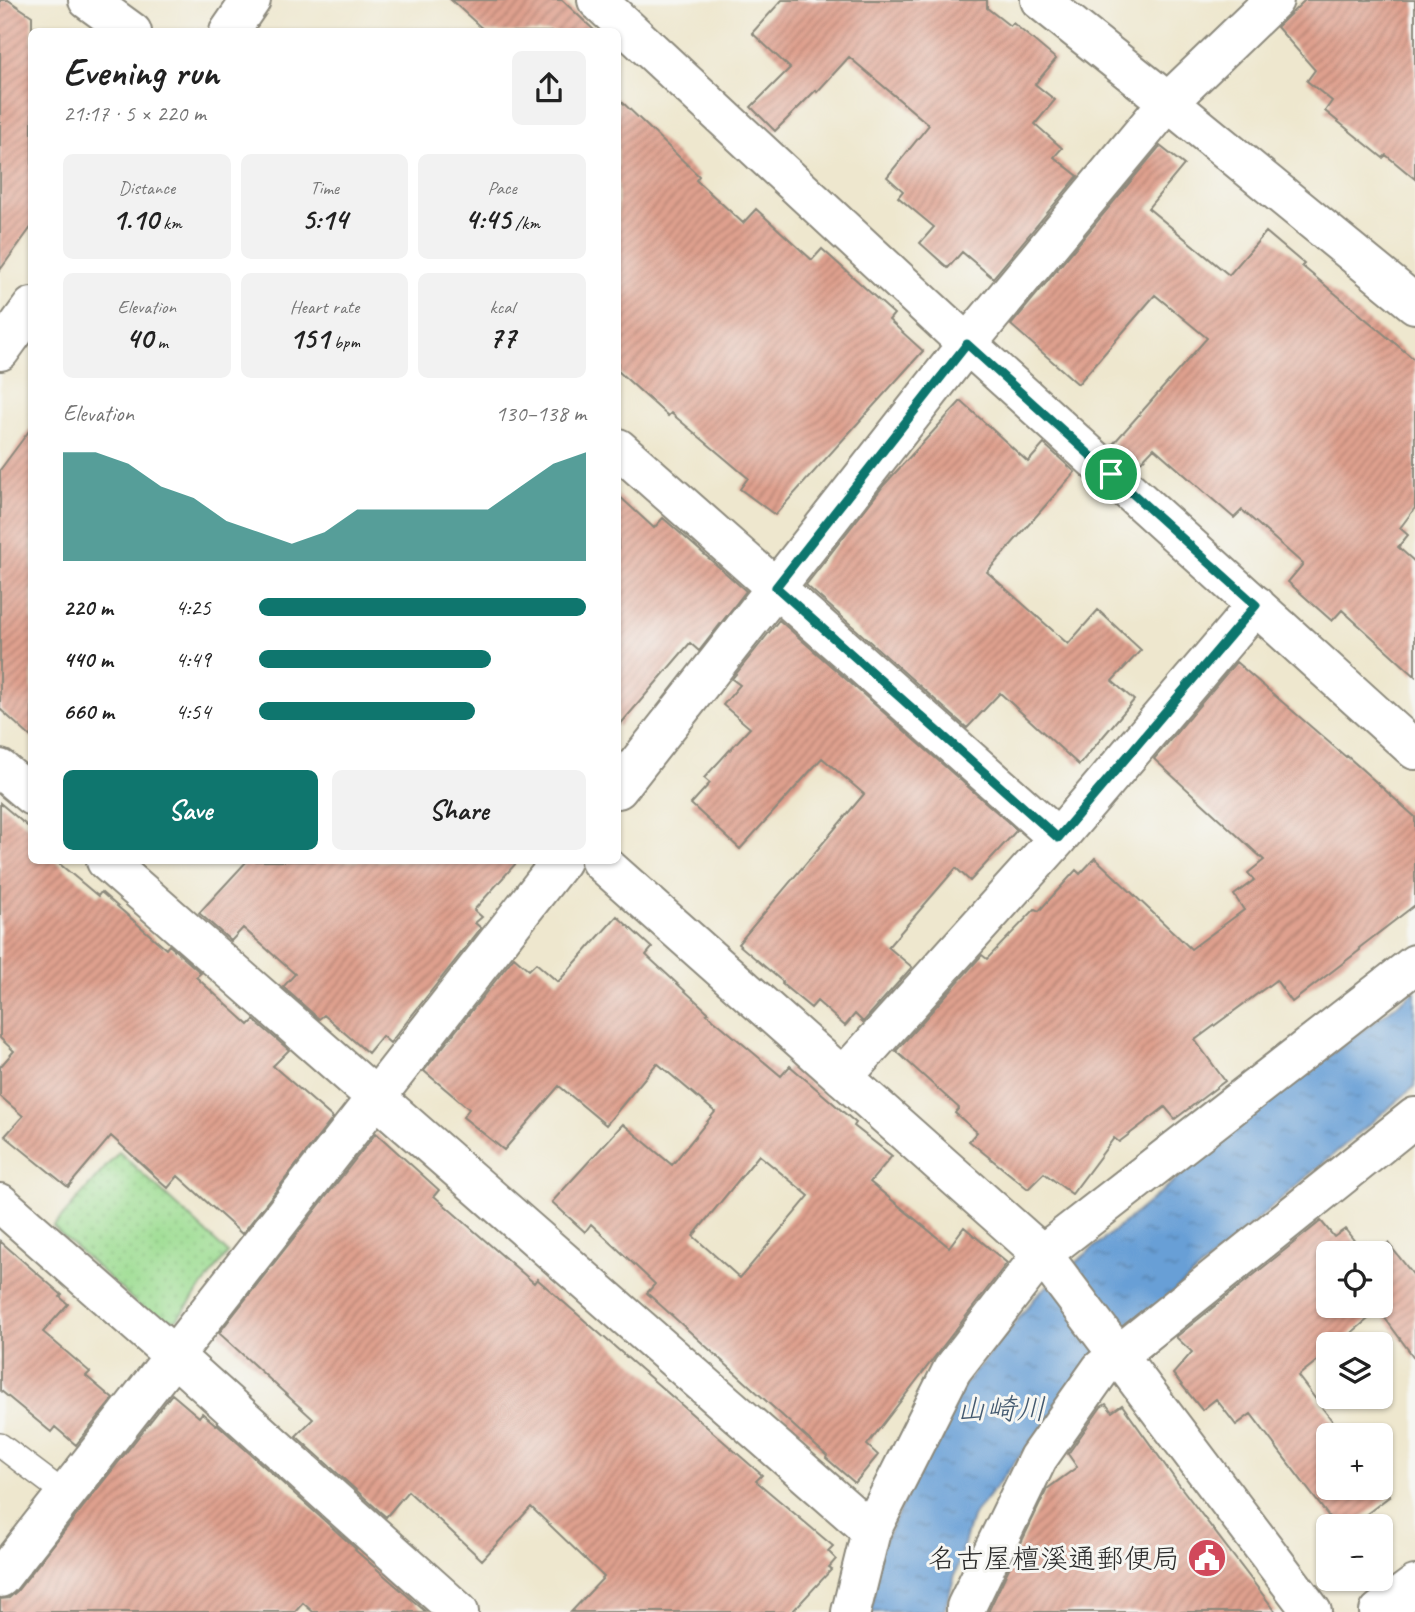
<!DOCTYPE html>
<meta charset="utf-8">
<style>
body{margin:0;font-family:Caveat,"Klee One",sans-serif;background:#f2f2f2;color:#222;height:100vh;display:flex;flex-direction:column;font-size:26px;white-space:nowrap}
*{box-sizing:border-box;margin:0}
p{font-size:23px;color:#767676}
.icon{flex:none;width:38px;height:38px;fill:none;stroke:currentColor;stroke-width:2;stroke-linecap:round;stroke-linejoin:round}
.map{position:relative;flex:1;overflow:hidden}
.side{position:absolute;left:28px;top:28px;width:593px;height:836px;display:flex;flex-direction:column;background:#fff;border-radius:10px;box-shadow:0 2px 5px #0004}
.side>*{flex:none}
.buttons{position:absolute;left:1316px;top:1241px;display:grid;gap:14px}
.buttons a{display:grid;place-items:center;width:77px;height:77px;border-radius:10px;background:#fff;box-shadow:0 2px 5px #0004;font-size:35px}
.pin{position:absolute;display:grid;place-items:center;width:60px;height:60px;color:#fff;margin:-30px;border:4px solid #fff;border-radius:50%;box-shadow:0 2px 7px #0007}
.round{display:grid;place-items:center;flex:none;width:74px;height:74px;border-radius:10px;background:#f2f2f2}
.headline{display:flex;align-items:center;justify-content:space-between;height:119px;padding:0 35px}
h1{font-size:38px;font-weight:600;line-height:52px}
.figures{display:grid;grid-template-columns:repeat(3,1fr);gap:10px;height:119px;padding:7px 35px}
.figures div{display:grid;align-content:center;border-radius:10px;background:#f2f2f2;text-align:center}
.figures b{font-size:30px;font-weight:600}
.figures small{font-size:19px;font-weight:400}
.figures p{font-size:19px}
.chart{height:196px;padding:14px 35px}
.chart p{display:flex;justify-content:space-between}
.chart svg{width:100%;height:126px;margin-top:7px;fill:#0f766e;opacity:.7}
.primary-button{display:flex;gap:14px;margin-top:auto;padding:14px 35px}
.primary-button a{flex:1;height:80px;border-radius:10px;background:#0f766e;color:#fff;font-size:28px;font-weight:600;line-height:80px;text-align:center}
.primary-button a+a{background:#f2f2f2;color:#222}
ul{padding:0 35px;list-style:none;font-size:23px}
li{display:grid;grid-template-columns:112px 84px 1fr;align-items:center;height:52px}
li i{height:18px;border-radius:9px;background:#0f766e}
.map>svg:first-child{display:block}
</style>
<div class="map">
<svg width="1415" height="1612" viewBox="0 0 1415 1612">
<defs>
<pattern id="green-dots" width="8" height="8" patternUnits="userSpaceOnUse" patternTransform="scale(1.75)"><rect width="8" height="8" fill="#9ddd92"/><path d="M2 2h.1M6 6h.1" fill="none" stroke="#87be7e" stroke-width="1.8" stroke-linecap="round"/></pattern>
<pattern id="water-ripples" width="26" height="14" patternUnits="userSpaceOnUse" patternTransform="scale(1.75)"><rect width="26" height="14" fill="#689fd6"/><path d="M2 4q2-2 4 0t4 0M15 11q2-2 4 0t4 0" fill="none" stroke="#5682ae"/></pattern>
<pattern id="building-hatch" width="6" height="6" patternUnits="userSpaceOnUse" patternTransform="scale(1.75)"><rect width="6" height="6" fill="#dfa08e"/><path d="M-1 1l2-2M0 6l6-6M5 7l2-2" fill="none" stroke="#b58374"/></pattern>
</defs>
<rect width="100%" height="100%" fill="#f6f6f2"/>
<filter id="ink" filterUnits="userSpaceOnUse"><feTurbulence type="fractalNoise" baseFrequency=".0143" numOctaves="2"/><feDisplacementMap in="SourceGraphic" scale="14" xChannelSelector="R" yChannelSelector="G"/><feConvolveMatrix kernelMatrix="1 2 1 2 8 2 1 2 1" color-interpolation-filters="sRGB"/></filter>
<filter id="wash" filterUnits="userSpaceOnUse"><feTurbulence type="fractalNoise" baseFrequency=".00686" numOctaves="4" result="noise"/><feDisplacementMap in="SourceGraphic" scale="28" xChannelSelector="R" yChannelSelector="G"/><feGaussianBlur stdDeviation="1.57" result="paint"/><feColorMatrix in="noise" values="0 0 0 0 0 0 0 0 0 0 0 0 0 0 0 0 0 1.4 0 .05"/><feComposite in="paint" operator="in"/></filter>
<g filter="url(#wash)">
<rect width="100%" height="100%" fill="#eee7ce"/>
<path fill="url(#green-dots)" stroke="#64845e" stroke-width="2" d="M119,1152L228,1253L177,1319L157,1322L53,1227Z"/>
<path fill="url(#water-ripples)" stroke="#4a6580" stroke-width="2" d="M1415,991V1086L1311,1173L1096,1359L972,1517L944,1612H871L880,1551L956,1395L1040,1292L1288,1087Z"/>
<g id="blocks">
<path fill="url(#building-hatch)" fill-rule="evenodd" d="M0,0H8L32,16V226L0,270Z
M451,0H562L596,32H486Z
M782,0H987V8L1010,26L1013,23L1056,59L1035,84L1055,100L1035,124L1062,148L1054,157L1078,176L993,278L962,252L948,268L920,243L934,227L898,197L903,191L887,177L929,125L849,57L817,92L816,90L775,131L751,107L790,68L752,33Z
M1305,0H1415V179L1386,155L1383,158L1325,111L1332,101L1307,81L1315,70L1277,27Z
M618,98L699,176L696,180L743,223L756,209L812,260L822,249L894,314L889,320L923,351L775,515L740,489L748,478L671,413L668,416L618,371Z
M1160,146L1184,165L1148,208L1229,275L1266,232L1304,264L1302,266L1415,360V508L1400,528L1408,535L1398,547L1415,562V676L1342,610L1332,621L1288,582L1303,564L1242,510L1234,518L1154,448L1137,466L1113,444L1207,338L1155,295L1078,384L1011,325Z
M961,401L1028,462L1044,444L1075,472L987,572L1068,644L1098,610L1141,650L1112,681L1134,700L1079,765L1000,693L967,728L806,585L884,485Z
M32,427V738L0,709V470Z
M618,495L654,528L663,518L746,591L699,651L690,643L618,727Z
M779,620L1017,830L970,881L956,868L888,947L912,967L863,1022L855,1014L845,1026L817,1001L811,1008L782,984L783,982L738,944L864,794L822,758L740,849L691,804L710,783L704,778L750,728L723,705L740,685L732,679Z
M1236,662L1346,757L1347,756L1415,817V905L1359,948L1360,950L1292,1002L1276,980L1195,1040L1225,1081L1175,1119L1165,1107L1119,1142L1114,1138L1072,1194L1044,1173L1028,1189L969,1141L977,1132L955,1113L959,1108L896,1051L982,955L987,959L1035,909L1039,911L1076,870L1080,874L1095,858L1191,949L1244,910L1234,895L1254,880L1248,873L1264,860L1154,759Z
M0,803L32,830V861H56L98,896L101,892L166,949L169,945L201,973L196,977L249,1025L254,1020L289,1050L273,1066L333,1118L242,1234L178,1176L168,1188L111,1136L68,1187L5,1136L23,1116L0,1096V1067L14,1051L0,1038Z
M247,861H518L474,910L482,917L475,923L481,928L390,1043L382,1036L368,1053L324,1015L319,1019L283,987L295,974L243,928L231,941L199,913Z
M617,916L652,948L646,955L709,1013L707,1014L781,1076L790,1066L856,1123L854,1126L892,1156L870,1182L949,1247L964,1227L1007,1263L867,1445L878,1455L855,1483L826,1458L827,1456L647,1293L655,1284L591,1224L585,1232L552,1202L623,1124L672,1165L715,1112L657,1063L606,1125L559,1086L504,1150L463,1117L469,1109L424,1071L514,957L529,970L536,963L558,982ZM759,1155L809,1196L740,1278L693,1236Z
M376,1133L439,1190L434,1196L534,1283L537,1279L762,1475L756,1481L833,1546L828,1551L836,1559L829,1567L832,1569L792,1612H571L604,1577L531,1507L482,1560L408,1491L386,1517L296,1436L313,1419L219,1333Z
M1321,1221L1334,1237L1345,1229L1364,1253H1328V1306H1381V1253H1376L1388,1243L1415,1277V1359L1379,1310L1338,1344H1328V1352L1298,1376L1343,1435H1328V1488H1381V1485L1390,1496L1351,1526H1336L1251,1414L1236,1425L1216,1399L1202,1410L1173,1374L1192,1352L1176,1337Z
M0,1241L62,1295L60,1297L68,1304L43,1332L90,1372L86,1376L113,1399L76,1445L55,1427L51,1432L0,1390Z
M172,1394L199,1417L202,1413L216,1425L217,1424L356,1549L355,1550L426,1612H313L303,1603L295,1612H0V1599L9,1598L17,1591Z
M1106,1404L1112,1412L1122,1405L1180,1486L1276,1612H988L1047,1489L1077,1467L1068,1454L1101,1407Z"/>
</g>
</g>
<g filter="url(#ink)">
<use href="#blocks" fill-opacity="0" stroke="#8c897c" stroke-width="2"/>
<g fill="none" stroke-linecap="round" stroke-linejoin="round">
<g stroke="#8c897c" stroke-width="26">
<path id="service" d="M0,1445L65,1494"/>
</g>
<g stroke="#8c897c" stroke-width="42">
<path id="minor" d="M88,0L132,32
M597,0L967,344L1415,750
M618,448L1058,838
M0,769L32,796
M618,789L967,344L1168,102L1274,0
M106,861L871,1531
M843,1077L1058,838L1256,605
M0,1203L174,1356L459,1612
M0,1578L561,861
M851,1612L871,1531L952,1370L1042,1254L1415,964
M966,1612V1607L1038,1458L1101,1369L1415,1117"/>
</g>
<g stroke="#8c897c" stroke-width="42">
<path id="tertiary" d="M1040,0L1168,102L1415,304
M229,32L251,0
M0,351L32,307
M600,861L1042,1254L1312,1612"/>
</g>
<g stroke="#8c897c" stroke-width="42">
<path id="primary" d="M1379,1612L1415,1585"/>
</g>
<use href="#service" stroke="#fff" stroke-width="23"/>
<use href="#minor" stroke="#fff" stroke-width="38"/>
<use href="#tertiary" stroke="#fff" stroke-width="38"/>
<use href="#primary" stroke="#fff" stroke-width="38"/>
</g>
</g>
<g fill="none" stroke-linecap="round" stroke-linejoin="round" filter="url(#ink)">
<g stroke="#fff" stroke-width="14">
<path id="route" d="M967,344L1256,605L1058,838L776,587Z"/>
</g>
<use href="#route" stroke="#0f766e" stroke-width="9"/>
</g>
<defs>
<g id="civic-disc" transform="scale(2.0125)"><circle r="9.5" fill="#d1495b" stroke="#f6f6f2"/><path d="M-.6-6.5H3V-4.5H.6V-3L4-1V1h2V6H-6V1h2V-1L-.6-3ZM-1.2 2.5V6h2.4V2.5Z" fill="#fff"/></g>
</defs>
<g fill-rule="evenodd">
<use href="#civic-disc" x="1207" y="1558"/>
</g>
<g text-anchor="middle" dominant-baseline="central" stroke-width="6" stroke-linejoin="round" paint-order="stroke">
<g font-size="28" fill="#2b2b2b" stroke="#f6f6f2" text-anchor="end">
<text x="1180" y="1558">名古屋檀溪通郵便局</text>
</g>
<g font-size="30" font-style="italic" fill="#43596f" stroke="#f6f6f2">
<text x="1001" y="1409">山崎川</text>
</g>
</g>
</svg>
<div class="buttons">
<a><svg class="icon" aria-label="locate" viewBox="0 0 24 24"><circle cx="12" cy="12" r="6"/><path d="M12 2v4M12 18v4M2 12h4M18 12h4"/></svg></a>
<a><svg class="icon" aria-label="layers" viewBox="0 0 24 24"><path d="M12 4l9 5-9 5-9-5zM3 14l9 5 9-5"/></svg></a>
<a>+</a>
<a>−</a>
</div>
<div class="pin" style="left:1111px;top:474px;background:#1e9e55"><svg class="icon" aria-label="arrive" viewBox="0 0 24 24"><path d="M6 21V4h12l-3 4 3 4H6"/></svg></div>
<section class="side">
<div class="headline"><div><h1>Evening run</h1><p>21:17 · 5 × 220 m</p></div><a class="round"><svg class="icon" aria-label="share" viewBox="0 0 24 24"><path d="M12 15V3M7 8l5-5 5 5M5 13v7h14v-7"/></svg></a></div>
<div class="figures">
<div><p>Distance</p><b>1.10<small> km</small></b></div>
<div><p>Time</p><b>5:14</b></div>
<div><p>Pace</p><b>4:45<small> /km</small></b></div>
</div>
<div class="figures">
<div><p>Elevation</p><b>40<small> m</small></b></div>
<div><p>Heart rate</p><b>151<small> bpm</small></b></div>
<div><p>kcal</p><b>77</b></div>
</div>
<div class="chart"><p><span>Elevation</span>130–138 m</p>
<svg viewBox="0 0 160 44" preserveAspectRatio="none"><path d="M0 44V6L10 6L20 10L30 18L40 22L50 30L60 34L70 38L80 34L90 26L100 26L110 26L120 26L130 26L140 18L150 10L160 6V44z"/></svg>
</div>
<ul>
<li><b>220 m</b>4:25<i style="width:100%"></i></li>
<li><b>440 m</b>4:49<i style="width:71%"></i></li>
<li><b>660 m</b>4:54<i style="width:66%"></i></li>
</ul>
<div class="primary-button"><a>Save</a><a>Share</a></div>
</section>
</div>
